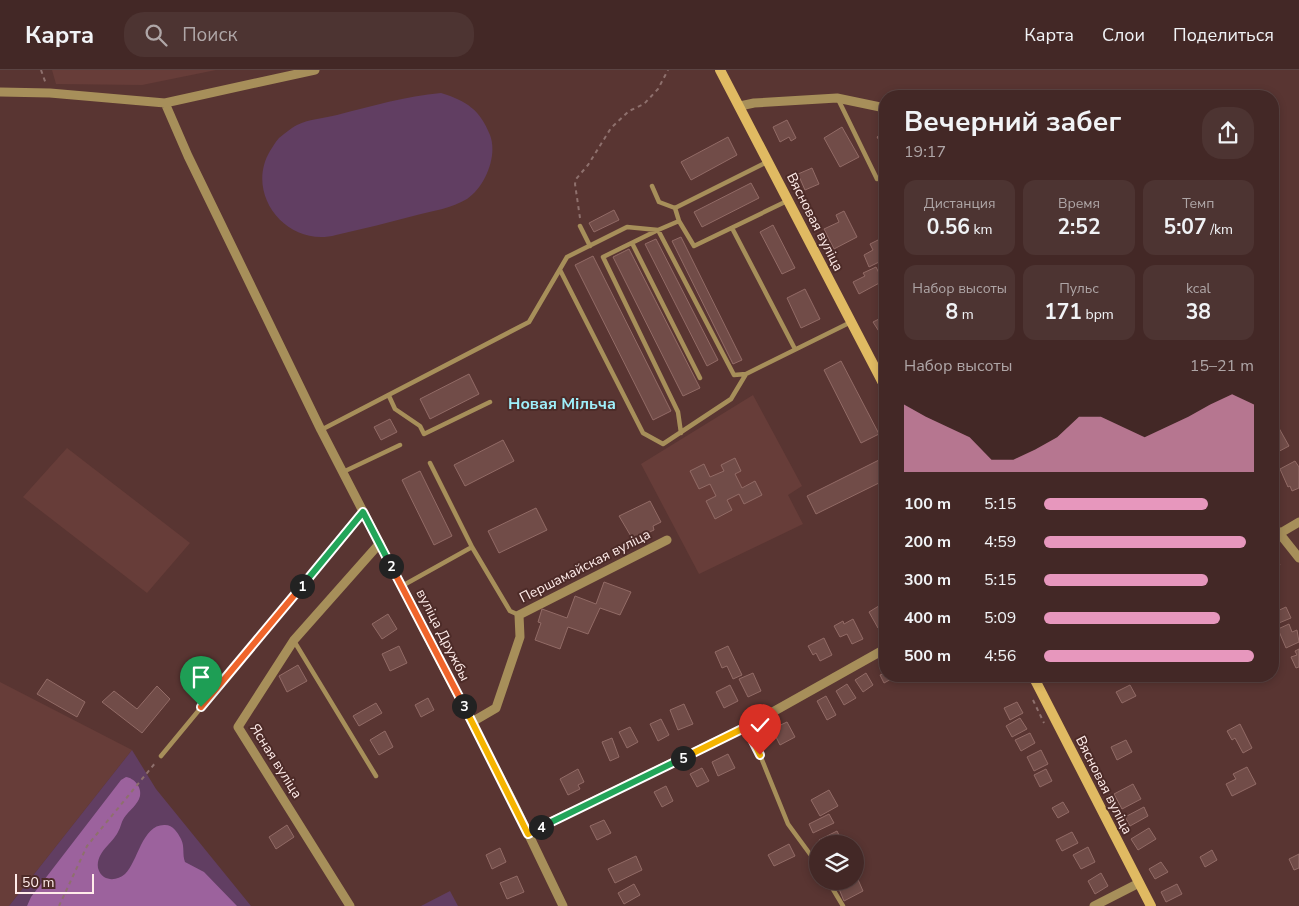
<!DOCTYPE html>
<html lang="ru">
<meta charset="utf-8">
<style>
body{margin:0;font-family:"Nunito Sans",sans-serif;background:#4d3432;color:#f1f3f6;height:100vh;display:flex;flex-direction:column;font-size:19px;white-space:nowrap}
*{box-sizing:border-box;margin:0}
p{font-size:16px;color:#afa6a7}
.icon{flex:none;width:28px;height:28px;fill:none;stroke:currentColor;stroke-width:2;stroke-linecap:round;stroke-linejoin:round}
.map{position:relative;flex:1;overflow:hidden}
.sheet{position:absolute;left:879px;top:20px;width:400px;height:592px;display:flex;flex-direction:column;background:#432826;border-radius:20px;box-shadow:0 2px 8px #0003,0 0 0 1px #5b4443}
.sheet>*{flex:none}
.fabs{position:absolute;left:809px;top:765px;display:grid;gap:10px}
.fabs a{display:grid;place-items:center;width:55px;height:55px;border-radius:50%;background:#432826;box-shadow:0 2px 8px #0003,0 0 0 1px #5b4443;font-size:25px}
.scale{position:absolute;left:15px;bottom:12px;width:79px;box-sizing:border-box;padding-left:5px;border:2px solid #ffecea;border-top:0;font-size:14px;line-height:18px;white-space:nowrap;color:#ffecea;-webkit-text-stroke:4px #4d2b28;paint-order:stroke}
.pin{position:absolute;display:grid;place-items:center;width:42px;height:42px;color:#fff;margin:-51px -21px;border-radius:50% 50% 50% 0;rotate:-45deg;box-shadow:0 0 5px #0007}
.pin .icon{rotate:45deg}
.km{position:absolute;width:25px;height:25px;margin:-12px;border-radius:50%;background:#222;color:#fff;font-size:14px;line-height:25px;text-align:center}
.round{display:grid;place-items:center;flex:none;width:52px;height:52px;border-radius:20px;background:#4d3432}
.head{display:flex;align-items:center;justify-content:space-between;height:85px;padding:0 25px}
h1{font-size:28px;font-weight:700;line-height:38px}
.stats{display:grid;grid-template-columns:repeat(3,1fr);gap:8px;height:85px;padding:5px 25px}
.stats div{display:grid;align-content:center;border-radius:12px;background:#4d3432;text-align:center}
.stats b{font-size:21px;font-weight:700}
.stats small{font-size:14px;font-weight:400}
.stats p{font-size:14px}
.chart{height:140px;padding:10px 25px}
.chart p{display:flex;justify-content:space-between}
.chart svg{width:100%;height:90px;margin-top:5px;fill:#e797bd;opacity:.7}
ul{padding:0 25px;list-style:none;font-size:16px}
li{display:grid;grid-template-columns:80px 60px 1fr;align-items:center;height:38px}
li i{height:12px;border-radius:6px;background:#e797bd}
header{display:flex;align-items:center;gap:30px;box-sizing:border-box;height:70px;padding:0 25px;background:#432826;border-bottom:1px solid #5b4443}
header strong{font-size:24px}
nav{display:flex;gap:28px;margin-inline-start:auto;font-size:18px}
.search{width:350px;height:45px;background:#4d3432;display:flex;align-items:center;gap:12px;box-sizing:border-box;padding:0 18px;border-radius:20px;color:#afa6a7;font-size:19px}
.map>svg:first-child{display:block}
</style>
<header>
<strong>Карта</strong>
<div class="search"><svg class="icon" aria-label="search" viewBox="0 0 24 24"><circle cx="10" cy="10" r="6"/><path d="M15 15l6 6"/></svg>Поиск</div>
<nav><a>Карта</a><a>Слои</a><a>Поделиться</a></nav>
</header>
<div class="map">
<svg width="1299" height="836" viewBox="0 0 1299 836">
<rect width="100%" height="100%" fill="#593532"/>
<path fill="#673d39" d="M52,0H216L142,15L56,14Z
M753,325L802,416L788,425L803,454L699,504L641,394Z
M67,378L190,473L147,523L23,427Z
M0,612L132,680L9,836H0Z"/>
<path fill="#613e62" d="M441,23C467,31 480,40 490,65C498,86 485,117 467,129C452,138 433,141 417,145C390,152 363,159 336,165C288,178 244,125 270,81C273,77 275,72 279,68C284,64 291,58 297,55C309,49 325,48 337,45C372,36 406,26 441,23Z
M132,680L156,719L251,836H9Z
M450,821L458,836H421Z"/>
<path fill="#9c629d" d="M126,707C134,708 142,717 140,726C138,735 129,740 124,748C121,752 121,757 118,762C112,774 96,782 98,798C99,802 101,805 104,807C111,811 119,809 125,804C138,792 142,754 165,755C173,755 178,763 181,769C185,777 182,784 185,792L204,802L237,836H27L31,827L121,710Z"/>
<path fill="#714c48" stroke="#926b66" d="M787,50L796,68L791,71L789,67L780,72L773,57Z
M842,57L859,87L840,97L824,68Z
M885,62V80L877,67Z
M728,67L737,85L691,110L681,92Z
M812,98L819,114L805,120L798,104Z
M751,113L759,128L702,157L694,142Z
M614,140L619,150L594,162L589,153Z
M844,141L857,167L834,179L824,159L839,152L836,145Z
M773,155L795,198L782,204L760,162Z
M681,167L742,290L733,294L672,171Z
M656,169L718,290L707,296L645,174Z
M878,170L885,185V189L869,197L864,185L873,180L870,174Z
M629,179L700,318L683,326L613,187Z
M593,186L671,341L653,350L575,195Z
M876,197L883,211L859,224L853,212L865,206L863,203Z
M805,219L820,249L801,258L787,228Z
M885,242V260L880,263L873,252L881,248L879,245Z
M841,291L879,364L861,373L824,300Z
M469,304L479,324L430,349L420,329Z
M390,349L397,362L381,370L374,357Z
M1275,351L1289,376L1274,384L1272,352Z
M503,370L514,391L465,416L454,395Z
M885,387V410L816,444L807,426Z
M735,388L741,401L735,404L742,418L755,411L762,425L744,434L739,424L727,430L732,440L715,449L706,431L716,426L710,414L699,419L690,401L704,394L710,407L724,401L721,395Z
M1295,391L1299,397V418L1292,421L1290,416L1288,417L1280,399Z
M420,401L452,466L434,475L402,410Z
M650,431L661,452L653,456L654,460L639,467L638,465L632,468L619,446Z
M536,438L547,460L499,483L488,461Z
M1274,483L1280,495L1272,499V484Z
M604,512L631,522L620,545L600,538L588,564L568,557L560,579L535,570L541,553L538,552L542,539L567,548L575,526L596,534Z
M882,534L885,539V554L878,558L869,542Z
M1272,536L1275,542L1286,537L1291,548L1274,555Z
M388,544L397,559L382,569L372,554Z
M853,549L863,569L852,574L847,564L840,567L834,556L843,551L844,554Z
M1289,554L1292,562L1297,560L1299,572L1286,578L1278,559Z
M824,568L832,585L820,591L816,583L813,585L808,576Z
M399,576L407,593L390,601L382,584Z
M728,576L742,605L733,609L727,596L722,598L715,582Z
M1299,579V597L1296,598L1291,587L1297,585L1295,581Z
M298,595L307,611L287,622L279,606Z
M885,596V606H897L884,613L880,605L883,604L880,598Z
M753,603L761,621L748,627L739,609Z
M866,603L873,615L863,622L855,610Z
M47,609L85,632L77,647L37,624Z
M847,614L856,628L844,635L836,621Z
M730,615L738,631L724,638L716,622Z
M1130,615L1136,626L1122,633L1116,622Z
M157,616L170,629L142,663L102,632L114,621L137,639Z
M826,626L836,645L827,650L817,631Z
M428,628L434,640L421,647L415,635Z
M1017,632L1023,643L1010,650L1004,638Z
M376,633L382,643L359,656L353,646Z
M684,634L693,654L678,660L670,640Z
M1020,648L1027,659L1012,667L1006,656Z
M661,649L669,665L658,671L650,654Z
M787,652L795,667L780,675L772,659Z
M1240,654L1252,678L1243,683L1235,668L1232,670L1227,661Z
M630,657L638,672L627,678L619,662Z
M385,661L393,677L379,685L370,670Z
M1030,663L1035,673L1021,681L1015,670Z
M612,668L619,687L610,691L602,672Z
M1126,670L1132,682L1117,690L1111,677Z
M1041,680L1048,694L1034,701L1027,687Z
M728,684L735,698L718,706L712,692Z
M1247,697L1256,714L1232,726L1226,714L1236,709L1233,704Z
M702,698L709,711L697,717L690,704Z
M578,699L584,712L578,715L580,719L568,725L560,709Z
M1046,699L1052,711L1040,717L1034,705Z
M1133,714L1141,729L1122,739L1114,724Z
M666,716L673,731L662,737L654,722Z
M829,720L838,736L820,746L811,730Z
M1063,732L1069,742L1058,748L1052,738Z
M1144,737L1148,746L1130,756L1125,747Z
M829,744L834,753L813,763L809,754Z
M604,750L611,763L597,770L590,756Z
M287,755L294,767L276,779L269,767Z
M1149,758L1156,769L1138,780L1131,769Z
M837,761L842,771L835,774H821L819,770Z
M1072,762L1078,773L1062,781L1056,770Z
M789,774L795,786L774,796L768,785Z
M1088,777L1095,792L1081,799L1073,785Z
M500,778L506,792L492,799L486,785Z
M1212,780L1217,790L1205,797L1200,787Z
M1299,784V798L1294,800L1289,789Z
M636,786L642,800L615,813L608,799Z
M1161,792L1168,802L1155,809L1149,799Z
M1101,803L1108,816L1095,824L1088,811Z
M856,805L863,821L844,831L837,814L843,811H855Z
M517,806L524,822L507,829L500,813Z
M634,814L640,825L624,834L618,823Z
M1177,814L1182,824L1166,832L1161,822Z"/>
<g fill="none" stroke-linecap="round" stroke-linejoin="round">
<path stroke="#8e706d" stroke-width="2" stroke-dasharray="4 4" stroke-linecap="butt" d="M41,0L46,14
M580,148L575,114L576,109L588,95L611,58L629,41L644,34L658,19L668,0
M1033,630L1044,653
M1099,703L1113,732
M59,836L87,776L156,692"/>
<path stroke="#a78f5a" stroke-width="4.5" d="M838,29L877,109
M767,92L675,138L679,151L694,176L787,131
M652,116L659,132L675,138
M580,156L590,176
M732,158L795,279
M632,173L700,308
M560,200L643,363L663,374L731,329L746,304L851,252
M389,326L395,339L420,356L424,364L490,332
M321,360L529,252L567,187L627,157L658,160L679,151
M681,363L678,342L603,187L658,160L734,305L746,304
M343,402L400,375
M472,477L510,541L519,545
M402,516L472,477L430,393
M294,571L376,706
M746,657L760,685L788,754L818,795
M161,686L362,443
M828,811L843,836"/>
<path stroke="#a78f5a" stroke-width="9" d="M0,22L50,23L165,33L315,0
M165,33L188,86L321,360L513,732L563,836
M740,36L754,33L837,28L885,38
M1272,454L1299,488
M1272,468L1299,452
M472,652L496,638L520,567L519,545L667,470
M528,763L746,657L885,579
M350,836L238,657L294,570L380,473
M1094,836L1139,813"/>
<path stroke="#e0ba62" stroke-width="10" d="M720,0L885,317
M1033,606L1151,836"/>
</g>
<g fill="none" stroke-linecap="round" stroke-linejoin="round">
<g stroke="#fff" stroke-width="10">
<path id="split-1" d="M201,637L302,516"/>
</g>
<g stroke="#fff" stroke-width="10">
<path id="split-2" d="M302,516L363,442L391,496"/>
</g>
<g stroke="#fff" stroke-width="10">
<path id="split-3" d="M391,496L464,636"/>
</g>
<g stroke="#fff" stroke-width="10">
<path id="split-4" d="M464,636L528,764L541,757"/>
</g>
<g stroke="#fff" stroke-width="10">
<path id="split-5" d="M541,757L683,688"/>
</g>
<g stroke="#fff" stroke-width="10">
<path id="split-6" d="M683,688L746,657L760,685"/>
</g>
<use href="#split-1" stroke="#f0652b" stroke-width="6"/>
<use href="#split-2" stroke="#22a559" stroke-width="6"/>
<use href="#split-3" stroke="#f0652b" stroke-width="6"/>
<use href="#split-4" stroke="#f5b400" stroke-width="6"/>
<use href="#split-5" stroke="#22a559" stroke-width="6"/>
<use href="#split-6" stroke="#f5b400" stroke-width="6"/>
</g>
<g text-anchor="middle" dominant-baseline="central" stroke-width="4" stroke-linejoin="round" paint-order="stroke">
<g font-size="14" fill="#ffecea" stroke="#4d2b28">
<text transform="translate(815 152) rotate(63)">Вясновая вуліца</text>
<text transform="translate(585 496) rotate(-27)">Першамайская вуліца</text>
<text transform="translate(443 565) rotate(63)">вуліца Дружбы</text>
<text transform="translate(276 691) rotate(58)">Ясная вуліца</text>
<text transform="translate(1104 715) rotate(63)">Вясновая вуліца</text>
</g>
<g font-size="16" font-weight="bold" fill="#9eeffa" stroke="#4d2b28">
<text x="562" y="334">Новая Мільча</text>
</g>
</g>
</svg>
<div class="fabs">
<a><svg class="icon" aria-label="layers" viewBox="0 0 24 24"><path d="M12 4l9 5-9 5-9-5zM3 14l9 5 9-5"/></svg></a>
</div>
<div class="scale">50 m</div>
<div class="pin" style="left:201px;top:637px;background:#1e9e55"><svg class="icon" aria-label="arrive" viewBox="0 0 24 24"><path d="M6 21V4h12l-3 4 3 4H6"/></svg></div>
<div class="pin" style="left:760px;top:685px;background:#d93025"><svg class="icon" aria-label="check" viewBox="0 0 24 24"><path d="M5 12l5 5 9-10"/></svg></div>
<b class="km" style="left:302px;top:516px">1</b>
<b class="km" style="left:391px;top:496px">2</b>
<b class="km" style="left:464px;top:636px">3</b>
<b class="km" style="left:541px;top:757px">4</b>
<b class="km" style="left:683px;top:688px">5</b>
<section class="sheet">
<div class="head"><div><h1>Вечерний забег</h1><p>19:17</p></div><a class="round"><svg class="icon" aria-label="share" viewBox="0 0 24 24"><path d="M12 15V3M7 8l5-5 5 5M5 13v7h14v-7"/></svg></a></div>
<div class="stats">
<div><p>Дистанция</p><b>0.56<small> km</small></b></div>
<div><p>Время</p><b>2:52</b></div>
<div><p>Темп</p><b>5:07<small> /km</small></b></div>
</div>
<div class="stats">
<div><p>Набор высоты</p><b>8<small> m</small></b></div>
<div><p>Пульс</p><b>171<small> bpm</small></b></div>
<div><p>kcal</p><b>38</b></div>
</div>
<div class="chart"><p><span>Набор высоты</span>15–21 m</p>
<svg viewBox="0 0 160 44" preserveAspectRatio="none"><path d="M0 44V11L10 17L20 22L30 27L40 38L50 38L60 33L70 27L80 17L90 17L100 22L110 27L120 22L130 17L140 11L150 6L160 11V44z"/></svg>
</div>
<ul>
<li><b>100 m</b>5:15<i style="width:78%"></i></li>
<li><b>200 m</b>4:59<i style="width:96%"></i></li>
<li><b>300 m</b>5:15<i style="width:78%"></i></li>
<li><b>400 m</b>5:09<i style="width:84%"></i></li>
<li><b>500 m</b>4:56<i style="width:100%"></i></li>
</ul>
</section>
</div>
